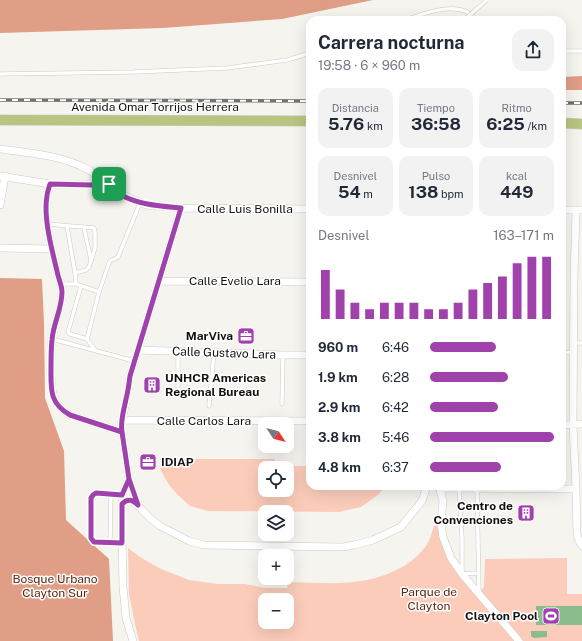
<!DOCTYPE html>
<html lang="es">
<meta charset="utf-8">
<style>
body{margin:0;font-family:"Public Sans",sans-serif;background:#f2f2f3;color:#1f2937;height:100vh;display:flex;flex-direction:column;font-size:15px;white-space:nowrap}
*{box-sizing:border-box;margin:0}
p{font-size:13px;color:#747a83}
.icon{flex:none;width:22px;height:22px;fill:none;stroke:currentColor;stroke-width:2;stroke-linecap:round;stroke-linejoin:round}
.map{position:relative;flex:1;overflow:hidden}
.drawer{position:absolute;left:306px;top:16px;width:260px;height:474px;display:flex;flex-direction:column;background:#fff;border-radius:12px;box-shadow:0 4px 16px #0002}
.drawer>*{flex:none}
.needle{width:26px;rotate:126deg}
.tools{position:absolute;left:258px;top:417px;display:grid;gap:8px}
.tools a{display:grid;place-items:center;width:36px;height:36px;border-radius:8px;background:#fff;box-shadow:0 4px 16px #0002;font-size:20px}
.pin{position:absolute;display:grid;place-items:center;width:34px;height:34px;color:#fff;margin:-17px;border-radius:8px;box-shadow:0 2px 6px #0006}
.round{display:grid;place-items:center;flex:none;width:42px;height:42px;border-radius:12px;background:#f2f2f3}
.overview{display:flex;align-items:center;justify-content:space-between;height:68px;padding:0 12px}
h1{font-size:18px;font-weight:700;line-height:30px}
.figures{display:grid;grid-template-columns:repeat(3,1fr);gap:6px;height:68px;padding:4px 12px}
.figures div{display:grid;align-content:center;border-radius:10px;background:#f2f2f3;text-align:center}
.figures b{font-size:17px;font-weight:700}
.figures small{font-size:11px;font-weight:400}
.figures p{font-size:11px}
.chart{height:112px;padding:8px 12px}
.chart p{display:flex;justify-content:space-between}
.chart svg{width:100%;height:72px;margin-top:4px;stroke:#9f42ab;stroke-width:6}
ul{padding:0 12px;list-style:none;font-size:13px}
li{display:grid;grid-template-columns:64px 48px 1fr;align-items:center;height:30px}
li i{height:10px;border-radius:5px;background:#9f42ab}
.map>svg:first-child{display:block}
</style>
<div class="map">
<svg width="582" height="641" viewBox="0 0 582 641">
<rect width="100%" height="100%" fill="#f6f4ee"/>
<path fill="#fbccba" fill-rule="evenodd" d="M160,459H275V466H310V486H386L379,494L361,507L339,512L208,511L190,506L178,495L169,485L161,471ZM265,468H287V490H265Z
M441,524L447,549L479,593L484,587L485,559L567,558V594H582V641H139L135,624L129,594L128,548L140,557L161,569L189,580L218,584H245L266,588H287L288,582C330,583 366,588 404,566C413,560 420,554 426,546C430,540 432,532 434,526ZM265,600H287V622H265Z"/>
<path fill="#df9e85" d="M0,0H373L282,19L163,28L0,33Z
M582,76V90H562V77Z
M0,278L42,279L44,323L45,398L64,451L66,520L109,559L113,641H0Z"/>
<path fill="#8abc8c" d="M536,606H582V625H536Z
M531,631H547V637L534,638L531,636Z"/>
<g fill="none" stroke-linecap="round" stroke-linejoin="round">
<g stroke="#cccac4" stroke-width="4.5">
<path id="service" d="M406,20C429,11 463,0 476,20
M562,51H582
M0,74L134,72L227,68L287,60L310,53
M47,224L94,228L95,232V248L89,267L86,270L75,273
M67,226L75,273L76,284
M84,228L91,260
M60,284H76L99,292
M81,286L68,332L70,334L87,339
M52,339L134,361
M574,343H582
M95,350L87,339L99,292L109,263L110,261L118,257L140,203
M562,353L574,352
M178,390V352
M282,404L283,355
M209,406L214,353
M459,488L462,538V574L479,573
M477,489L479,592
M122,495L96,493L93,495L91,499V538L94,542L122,543
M110,543L111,494"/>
</g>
<g stroke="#cccac4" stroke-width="8">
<path id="minor" d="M0,149C29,153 59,155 85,168C94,172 101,179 109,184
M0,176L50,184L92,185L109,184L120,194L146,205L181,208L310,209
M50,184C49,188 47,192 47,196C43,217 52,250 57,271C58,278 62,285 62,292C62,309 53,324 52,340C51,348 51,357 51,365C51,386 49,403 70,415L122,432
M0,205L5,176
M181,208L130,376L128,390L121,425L129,479L138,505L142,510L150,518L160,526L189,541L204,545L344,547L354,545L373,540L401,527L422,501L427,486
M562,210H582
M576,210L574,277L573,425L576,489L577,534L579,541L582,546
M0,248L52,249
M159,281L310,282
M138,350L283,355H310
M122,420L310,421
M562,425L582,424
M129,479L122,495V539L123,587L126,618L133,641
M439,486L443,501L441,524L443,537L451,558L462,574L519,641
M439,488L576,489"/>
</g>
<g stroke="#d0cfcf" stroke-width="11">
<path id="primary" d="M0,120L310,121
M562,123L582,124"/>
</g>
<use href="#service" stroke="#fff" stroke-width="3.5"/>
<use href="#minor" stroke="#fff" stroke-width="7"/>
<use href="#primary" stroke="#b8c580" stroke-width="10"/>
<g stroke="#74726f" stroke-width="3.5">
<path id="rail" d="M0,100L310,101
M562,103H582"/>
</g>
<use href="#rail" stroke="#fff" stroke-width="2" stroke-dasharray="6" stroke-linecap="butt"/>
<g stroke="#cccac4" stroke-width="4.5" stroke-linecap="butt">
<path id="service-bridge" d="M464,20L487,0"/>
</g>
<use href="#service-bridge" stroke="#fff" stroke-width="3.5"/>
</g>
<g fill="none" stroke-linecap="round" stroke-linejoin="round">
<g stroke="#fff" stroke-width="8">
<path id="route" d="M109,184L92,185L50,184C49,188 47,192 47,196C43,217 52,250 57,271C58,278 62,285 62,292C62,309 53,324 52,340C51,349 51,359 51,368C51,389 49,403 70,415L122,432L129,479L122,495L96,493L93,495L91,498V538L94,542L122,543V504C128,498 133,500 138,505L129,479L122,432C120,421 124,410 126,399C128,392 129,384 130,376L181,208C160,206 140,205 121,195C117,192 113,187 109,184"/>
</g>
<use href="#route" stroke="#9f42ab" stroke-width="5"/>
</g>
<defs>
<g id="office-square" transform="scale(0.9)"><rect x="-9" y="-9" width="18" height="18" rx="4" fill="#9f42ab" stroke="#fff"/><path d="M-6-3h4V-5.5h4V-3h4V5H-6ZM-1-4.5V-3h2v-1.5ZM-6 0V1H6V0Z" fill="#fff"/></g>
<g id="building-square" transform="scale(0.9)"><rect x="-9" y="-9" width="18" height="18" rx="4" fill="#9f42ab" stroke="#fff"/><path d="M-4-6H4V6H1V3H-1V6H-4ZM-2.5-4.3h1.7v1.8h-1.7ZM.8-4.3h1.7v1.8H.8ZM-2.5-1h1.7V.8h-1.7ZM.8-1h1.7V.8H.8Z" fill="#fff"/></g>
<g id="stadium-square" transform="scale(0.9)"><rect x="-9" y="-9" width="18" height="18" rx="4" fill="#9f42ab" stroke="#fff"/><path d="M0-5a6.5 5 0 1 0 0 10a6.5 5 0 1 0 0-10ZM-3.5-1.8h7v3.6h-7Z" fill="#fff"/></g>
</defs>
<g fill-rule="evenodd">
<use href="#office-square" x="246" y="336"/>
<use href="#building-square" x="152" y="385"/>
<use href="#office-square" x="148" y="462"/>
<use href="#building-square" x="526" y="513"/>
<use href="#stadium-square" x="551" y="616"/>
</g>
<g text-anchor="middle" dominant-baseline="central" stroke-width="3" stroke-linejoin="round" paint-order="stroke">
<g font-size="12" fill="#12110f" stroke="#fff">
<text x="155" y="107">Avenida Omar Torrijos Herrera</text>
<text x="245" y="209">Calle Luis Bonilla</text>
<text x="235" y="281">Calle Evelio Lara</text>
<text transform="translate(224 353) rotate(2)">Calle Gustavo Lara</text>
<text x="204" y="421">Calle Carlos Lara</text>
</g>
<g font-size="12" font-weight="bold" fill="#12110f" stroke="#fff" text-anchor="end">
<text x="233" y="336">MarViva</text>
<text x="165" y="378" text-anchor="start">UNHCR Americas<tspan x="165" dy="14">Regional Bureau</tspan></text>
<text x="161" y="462" text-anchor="start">IDIAP</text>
<text x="513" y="506">Centro de<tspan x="513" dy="14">Convenciones</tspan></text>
<text x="538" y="616">Clayton Pool</text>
</g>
<g font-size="12" fill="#5f240c" stroke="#fff">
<text x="55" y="579">Bosque Urbano<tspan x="55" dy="14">Clayton Sur</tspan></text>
<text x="429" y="592">Parque de<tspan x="429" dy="14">Clayton</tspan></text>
</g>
</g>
</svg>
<div class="tools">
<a><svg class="needle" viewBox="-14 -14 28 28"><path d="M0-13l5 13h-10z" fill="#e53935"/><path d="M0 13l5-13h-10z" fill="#747a83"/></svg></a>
<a><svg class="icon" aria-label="locate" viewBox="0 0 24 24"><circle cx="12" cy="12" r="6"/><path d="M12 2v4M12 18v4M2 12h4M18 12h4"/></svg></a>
<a><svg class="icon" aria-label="layers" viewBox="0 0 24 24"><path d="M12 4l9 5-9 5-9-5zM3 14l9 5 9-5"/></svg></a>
<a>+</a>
<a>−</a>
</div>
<div class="pin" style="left:109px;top:184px;background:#1e9e55"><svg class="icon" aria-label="arrive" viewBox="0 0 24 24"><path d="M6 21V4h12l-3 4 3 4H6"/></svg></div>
<section class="drawer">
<div class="overview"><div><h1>Carrera nocturna</h1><p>19:58 · 6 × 960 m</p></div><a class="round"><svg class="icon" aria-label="share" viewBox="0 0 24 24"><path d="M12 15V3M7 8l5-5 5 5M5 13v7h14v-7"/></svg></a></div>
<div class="figures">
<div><p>Distancia</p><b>5.76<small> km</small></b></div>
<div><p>Tiempo</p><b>36:58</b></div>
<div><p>Ritmo</p><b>6:25<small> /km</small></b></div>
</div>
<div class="figures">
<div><p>Desnivel</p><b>54<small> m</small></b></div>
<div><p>Pulso</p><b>138<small> bpm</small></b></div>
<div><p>kcal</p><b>449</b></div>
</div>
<div class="chart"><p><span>Desnivel</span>163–171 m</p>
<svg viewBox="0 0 160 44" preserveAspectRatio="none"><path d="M5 44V14M15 44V26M25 44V34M35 44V38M45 44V34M55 44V34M65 44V34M75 44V38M85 44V38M95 44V34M105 44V26M115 44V22M125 44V18M135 44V10M145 44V6M155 44V6"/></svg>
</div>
<ul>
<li><b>960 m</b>6:46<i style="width:53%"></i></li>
<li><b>1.9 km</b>6:28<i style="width:63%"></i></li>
<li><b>2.9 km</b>6:42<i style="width:55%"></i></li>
<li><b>3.8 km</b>5:46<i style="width:100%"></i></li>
<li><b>4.8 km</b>6:37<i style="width:57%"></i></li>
</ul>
</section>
</div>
